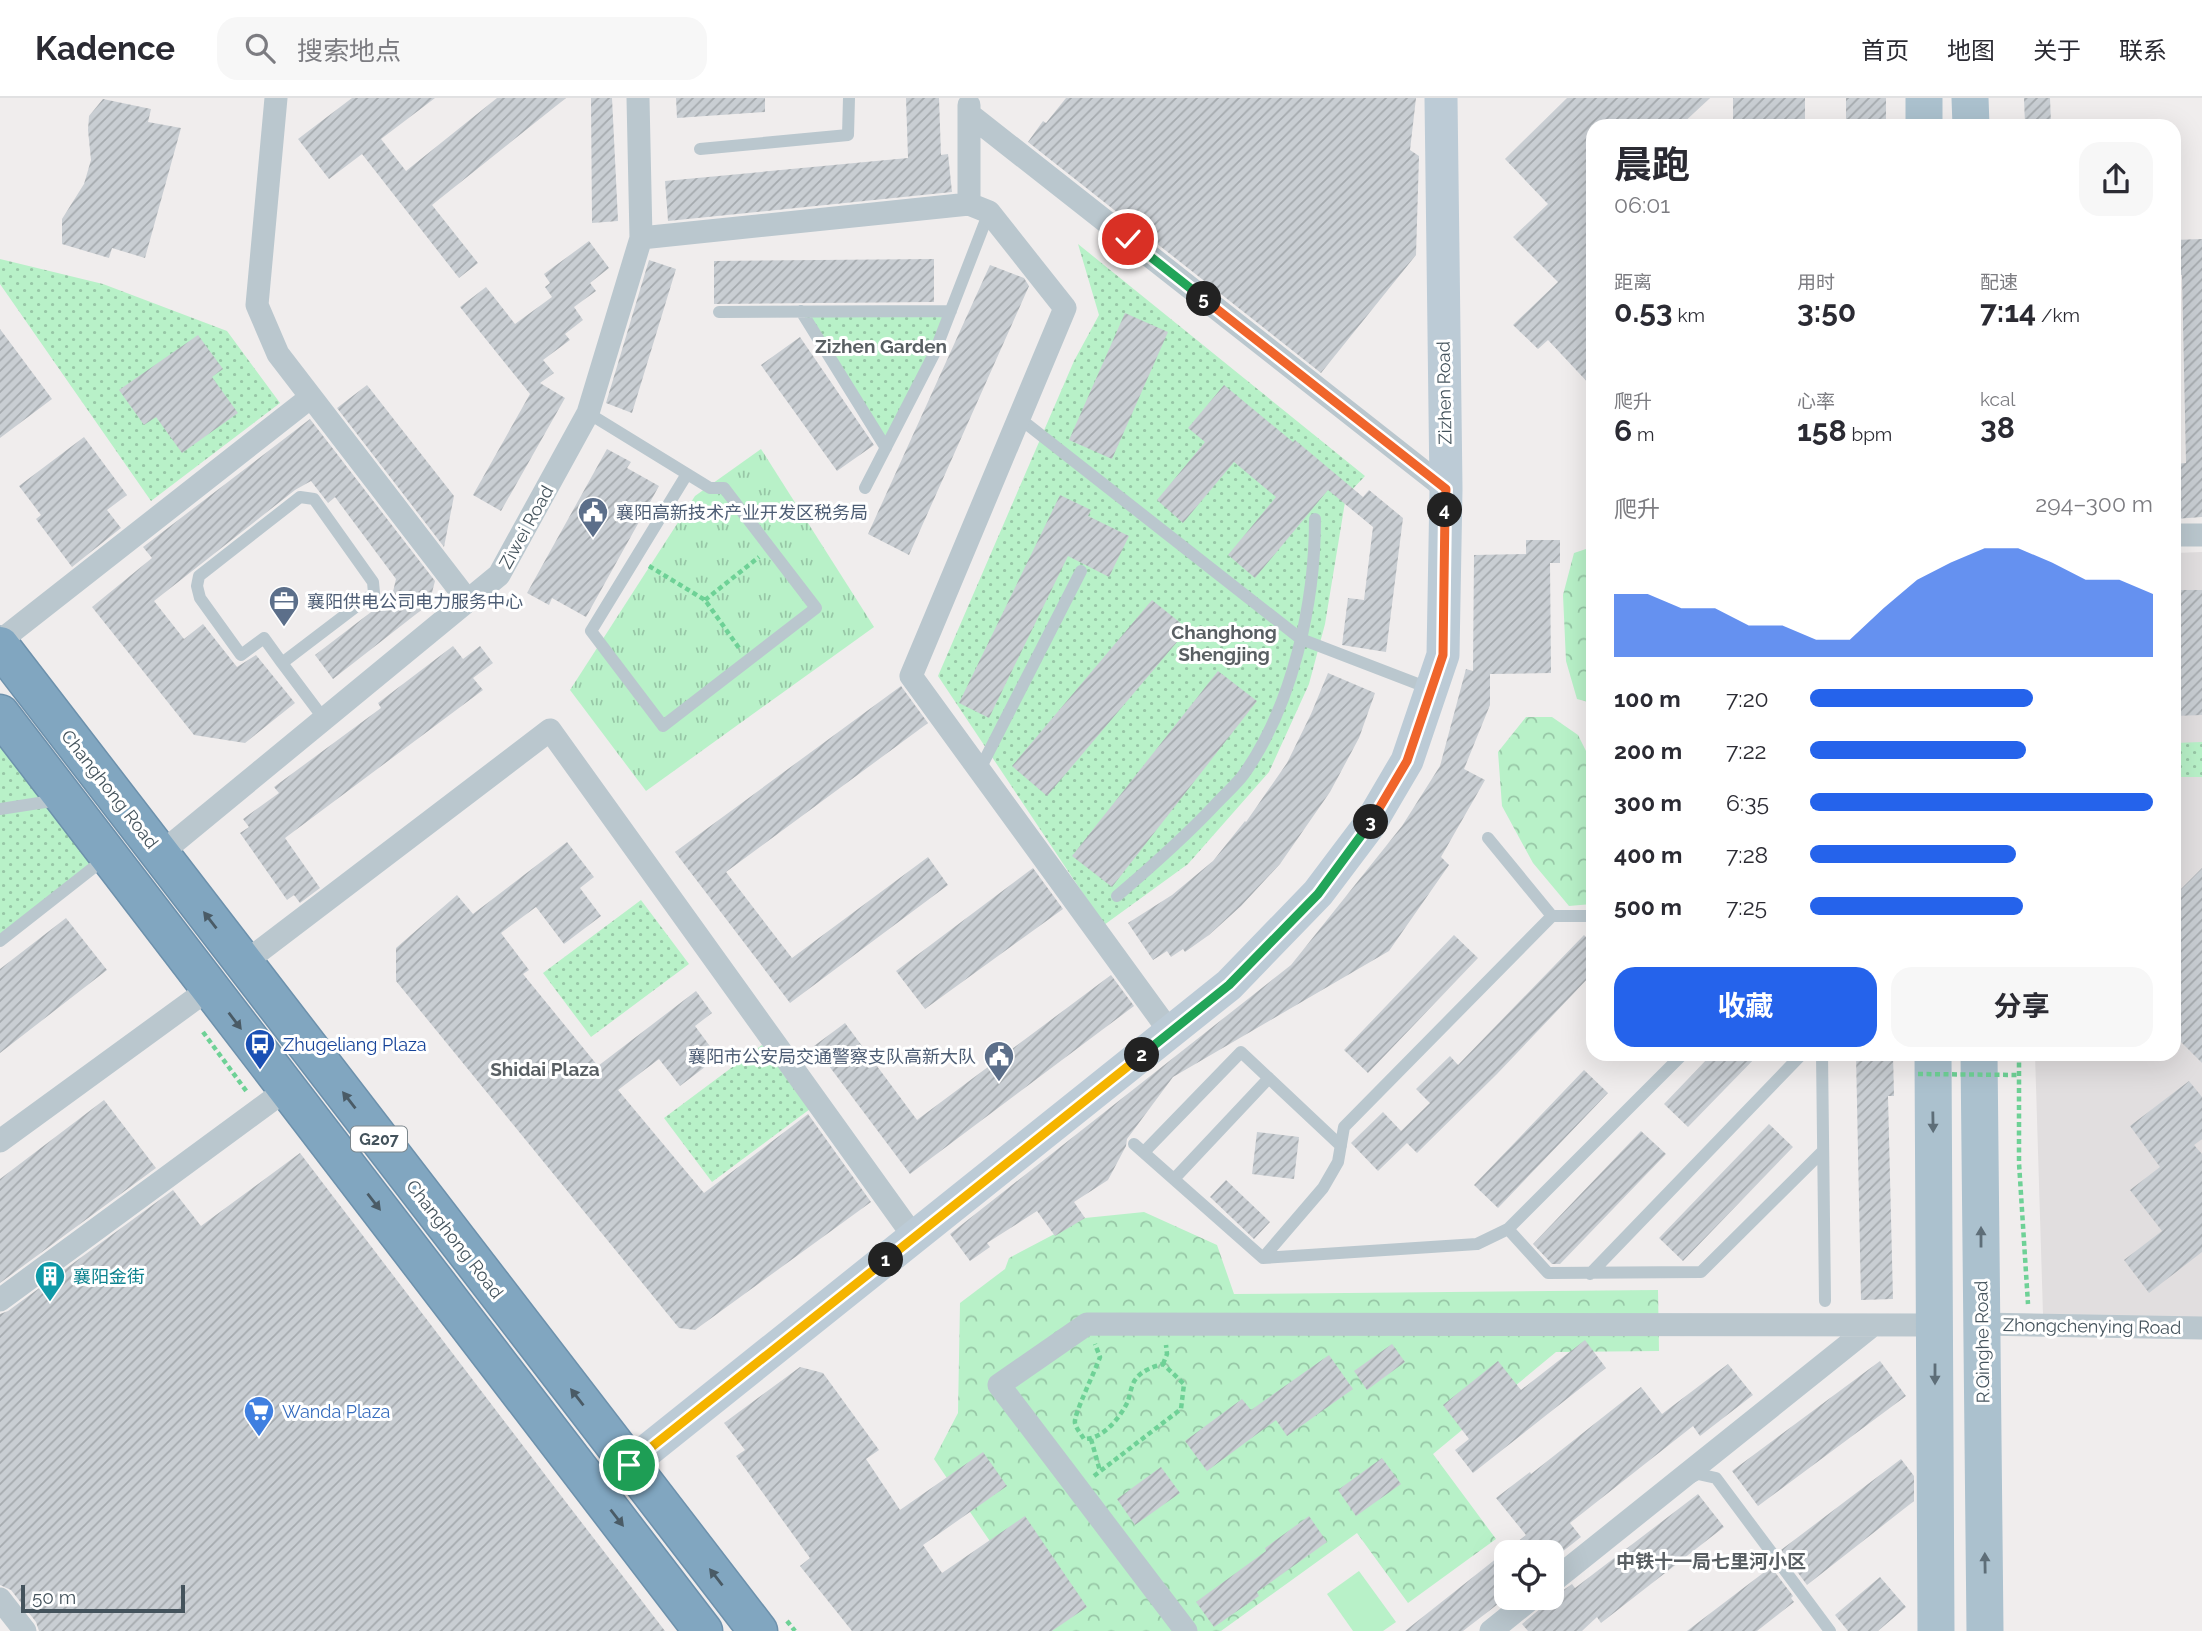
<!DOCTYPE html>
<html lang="zh">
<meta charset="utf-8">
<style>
body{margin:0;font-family:Raleway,"Noto Sans SC",sans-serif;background:#f7f7f7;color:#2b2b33;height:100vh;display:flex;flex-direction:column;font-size:26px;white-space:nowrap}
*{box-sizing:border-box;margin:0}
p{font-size:23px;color:#7c7c81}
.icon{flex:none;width:38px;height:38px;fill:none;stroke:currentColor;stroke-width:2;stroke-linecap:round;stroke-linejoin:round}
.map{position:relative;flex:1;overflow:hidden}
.sheet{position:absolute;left:1586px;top:21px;width:595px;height:942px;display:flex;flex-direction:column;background:#fff;border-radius:21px;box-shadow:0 7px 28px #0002}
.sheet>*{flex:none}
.controls{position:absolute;left:1494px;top:1442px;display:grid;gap:14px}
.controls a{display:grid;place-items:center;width:70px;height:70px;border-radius:14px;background:#fff;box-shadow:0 7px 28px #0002;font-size:35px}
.scale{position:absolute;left:21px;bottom:18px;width:164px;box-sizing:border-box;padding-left:7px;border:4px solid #44535c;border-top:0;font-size:19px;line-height:24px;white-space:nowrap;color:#44535c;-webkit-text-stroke:5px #fff;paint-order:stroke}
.pin{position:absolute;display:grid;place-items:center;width:60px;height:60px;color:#fff;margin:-30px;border:4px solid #fff;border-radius:50%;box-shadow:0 2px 7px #0007}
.km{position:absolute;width:35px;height:35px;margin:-18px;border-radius:50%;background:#222;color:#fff;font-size:19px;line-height:35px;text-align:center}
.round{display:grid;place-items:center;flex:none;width:74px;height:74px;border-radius:21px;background:#f7f7f7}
.summary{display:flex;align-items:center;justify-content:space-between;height:119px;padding:0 28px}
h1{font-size:38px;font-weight:700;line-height:52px}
.stats{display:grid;grid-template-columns:repeat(3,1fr);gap:10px;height:119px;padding:7px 28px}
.stats div{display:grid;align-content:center}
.stats b{font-size:30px;font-weight:700}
.stats small{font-size:19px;font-weight:400}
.stats p{font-size:19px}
.chart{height:196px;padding:14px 28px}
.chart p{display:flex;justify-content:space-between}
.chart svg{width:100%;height:126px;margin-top:7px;fill:#2563eb;opacity:.7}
.button{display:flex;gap:14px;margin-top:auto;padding:14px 28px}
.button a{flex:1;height:80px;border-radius:21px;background:#2563eb;color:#fff;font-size:28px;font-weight:700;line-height:80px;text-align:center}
.button a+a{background:#f7f7f7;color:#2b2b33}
ul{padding:0 28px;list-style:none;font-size:23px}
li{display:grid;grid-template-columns:112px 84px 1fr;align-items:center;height:52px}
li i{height:18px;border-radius:9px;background:#2563eb}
header{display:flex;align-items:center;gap:42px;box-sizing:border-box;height:98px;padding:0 35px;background:#fff;border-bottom:2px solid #e1e1e2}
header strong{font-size:33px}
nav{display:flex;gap:38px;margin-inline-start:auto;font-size:24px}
.search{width:490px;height:63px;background:#f7f7f7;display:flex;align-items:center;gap:18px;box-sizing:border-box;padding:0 24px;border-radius:21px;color:#7c7c81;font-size:26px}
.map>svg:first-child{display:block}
</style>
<header>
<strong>Kadence</strong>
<div class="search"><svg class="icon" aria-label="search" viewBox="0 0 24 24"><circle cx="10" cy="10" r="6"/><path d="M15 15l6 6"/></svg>搜索地点</div>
<nav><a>首页</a><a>地图</a><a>关于</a><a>联系</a></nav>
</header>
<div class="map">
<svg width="2202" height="1533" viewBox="0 0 2202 1533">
<defs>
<pattern id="grass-tufts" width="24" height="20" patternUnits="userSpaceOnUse" patternTransform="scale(1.75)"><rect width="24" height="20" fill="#b8f1c8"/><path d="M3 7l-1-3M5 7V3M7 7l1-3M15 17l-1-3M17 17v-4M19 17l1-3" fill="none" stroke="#97c6a6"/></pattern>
<pattern id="forest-crowns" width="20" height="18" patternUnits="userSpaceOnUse" patternTransform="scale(1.75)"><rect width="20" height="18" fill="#b8f1c8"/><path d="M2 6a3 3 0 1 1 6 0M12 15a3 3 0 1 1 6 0" fill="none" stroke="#97c6a6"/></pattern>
<pattern id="park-dots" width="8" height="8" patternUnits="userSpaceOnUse" patternTransform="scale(1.75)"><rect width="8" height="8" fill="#b8f1c8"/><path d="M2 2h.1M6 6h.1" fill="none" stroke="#97c6a6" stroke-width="1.8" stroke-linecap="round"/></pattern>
<pattern id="building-hatch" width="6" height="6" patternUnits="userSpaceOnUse" patternTransform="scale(1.75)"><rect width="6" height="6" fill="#c9ced3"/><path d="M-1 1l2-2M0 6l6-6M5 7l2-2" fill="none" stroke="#a5aaae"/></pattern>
</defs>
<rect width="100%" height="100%" fill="#f0eded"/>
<path fill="#e1dedf" d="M2202,454V1220L2043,1216L2035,956H2174V455Z"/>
<path fill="url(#grass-tufts)" d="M761,351L874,529L646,693L570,592L695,398Z"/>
<path fill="url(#forest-crowns)" d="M1592,449V605L1577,601L1566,563L1563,497L1574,455Z
M1526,619H1552L1578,637L1592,665V806L1569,808L1533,765L1502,708L1498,654Z
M1144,1114L1217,1147L1234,1196L1658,1192L1659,1253L1556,1254L1433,1356L1496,1441L1408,1505L1357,1435L1221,1533H1051L934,1361L958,1315L960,1205L1005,1171L1009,1160L1085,1120Z"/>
<path fill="url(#park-dots)" d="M1078,146L1365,378L1346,398L1325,526L1309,586L1269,674L1188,766L1104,827L938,578L1074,263L1099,217Z
M0,161L103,186L227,233L280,305L151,403L0,186Z
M801,213H951L886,350Z
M0,629L99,759L0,836Z
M2202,644V679H2174V645Z
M641,802L689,866L591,939L543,875Z
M762,947L810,1011L712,1084L664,1020Z"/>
<path fill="#b8f1c8" d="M1359,1473L1396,1524L1383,1533H1353L1327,1496Z"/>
<path fill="url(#building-hatch)" d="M352,0H435L381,41L406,73L497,0H566L432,107L478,165L459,180L362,56L329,81L298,41Z
M591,0H612L618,123L592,125Z
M676,0H765V14L677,20Z
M906,0H939L941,57L948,56L952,94L668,123L665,83L908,60Z
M1066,0H1416L1410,52L1419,58L1416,157L1321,275L1028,44L1043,23L1046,25Z
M1567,0H1710L1680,28H1592V289L1548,242L1538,251L1513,227L1558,184L1513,139L1548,106L1505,61Z
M1733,0H1805V28H1733Z
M1846,0H1886V28H1846Z
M2024,0H2050L2051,26H2025Z
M103,1L151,11L148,24L181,30L145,160L112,150L109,160L62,146V121L84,86L91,62L88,32L89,18Z
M2202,141V419L2174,421V366L2186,365L2182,177H2174V142Z
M589,143L609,170L590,185L596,193L574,209L583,222L565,236L570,242L543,262L554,275L540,285L565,300L501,413L473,397L530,296L460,209L486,189L515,226L552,199L545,189L550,185L544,176Z
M934,161V204L714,206V163Z
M649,162L676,171L632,315L606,305Z
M990,167L1024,180L1029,188L909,457L868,436Z
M1125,215L1168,234L1112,361L1069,342Z
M0,231L52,301L0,340Z
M198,237L223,271L212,279L238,315L182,355L156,319L144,327L119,292Z
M800,239L874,347L837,373L761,267Z
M367,287L454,398L444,449L337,310Z
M1224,287L1293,344L1295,342L1363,399L1369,392L1403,420L1386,554L1342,547L1348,500L1364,502L1373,429L1328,392L1255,480L1228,457L1276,399L1234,364L1183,425L1157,402L1205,344L1188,330Z
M310,321L435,483L429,506L333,581L315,557L392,498L396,481L335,399L328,405L311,383L295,392L154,503L184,541L203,526L237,569L256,557L295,605L245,645L194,637L92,509L152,460L143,449Z
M84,339L127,397L107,412L121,430L72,469L36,421L41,417L19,388Z
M607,351L631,364L627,370L659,388L586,519L552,500L549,507L527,495Z
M1060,397L1091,412L1088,418L1129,438L1109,479L1068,458L989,620L959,605Z
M1526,442H1560V465H1550L1551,575L1490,576V607L1464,671L1485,682L1441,759L1449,767L1389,853L1173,979L1127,1041L1126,1048L1108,1082L1074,1104L1085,1120L1055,1138L1037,1113L987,1145L990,1149L970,1163L950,1136L1291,867L1402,728L1440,668L1466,571L1473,573L1474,457L1526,456Z
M2174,492H2202V617L2174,618Z
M1152,502L1188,531L1047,698L1012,668Z
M453,548L463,561L480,548L493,565L473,580L483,592L285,740L320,790L300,805L294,797L287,802L240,735L249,729L243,721L279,695L274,689L381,610L378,605Z
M1218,573L1257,603L1112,789L1072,758Z
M1328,575L1375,595L1359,640L1330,694L1280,766L1241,808L1209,837L1185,854L1183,851L1171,859L1167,853L1153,862L1128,825L1172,797L1213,763L1245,723L1246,724L1287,665L1311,616Z
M901,588L928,625L726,774L792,860L928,759L948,787L790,905L675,754Z
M567,744L594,779L580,790L601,818L564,846L536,809L501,835L529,872L523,876L598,968L696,893L712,915L695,928L718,959L680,988L659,961L618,992L704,1095L808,1016L871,1104L695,1232L679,1230L396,883V850L457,797L473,816Z
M1033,770L1063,811L925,911L896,873Z
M2202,770V965L2174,937V798Z
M66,820L107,872L0,955V871Z
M1454,837L1478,860L1368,975L1344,952Z
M1584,837L1592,845V876L1497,976L1417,1055L1407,1045L1378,1073L1351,1045L1383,1014L1401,1033L1430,1005L1416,991L1450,958L1458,967Z
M1111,877L1134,908L910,1076L814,948L845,925L917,1022Z
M1712,956H1759L1688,1029L1664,1006Z
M1856,956H1893L1894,998H1888L1893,1201L1861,1202Z
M1584,972L1608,995L1498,1110L1474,1087Z
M2189,983L2202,999V1041L2194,1047L2202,1056V1154L2149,1195L2124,1162L2162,1133L2130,1092L2160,1069L2130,1028Z
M104,1002L156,1070L0,1185V1081Z
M1769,1026L1793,1049L1683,1163L1659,1140Z
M1641,1033L1666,1056L1560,1166H1552L1533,1146Z
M1257,1034L1299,1039L1294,1081L1252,1076Z
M300,1055L562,1399L665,1533H39L36,1524L11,1492L0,1487V1216L8,1213L173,1092L201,1128Z
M1226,1082L1270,1124L1254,1141L1210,1099Z
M1585,1242L1606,1270L1473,1375L1455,1352L1469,1341L1443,1307L1498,1263L1521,1292Z
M1392,1246L1405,1264L1367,1292L1354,1273Z
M1329,1257L1353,1291L1287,1338L1276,1322L1207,1373L1185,1343L1242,1301L1251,1312Z
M1880,1263L1906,1298L1758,1408L1732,1373Z
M1728,1266L1753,1297L1700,1338L1693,1328L1570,1425L1581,1439L1562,1454H1507V1499L1463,1533H1405L1526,1437L1496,1400L1530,1374L1531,1376L1641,1289L1662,1316Z
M800,1269L823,1275L879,1352L866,1361L900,1412L983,1354L1007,1388L923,1447L942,1475L1025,1418L1087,1509L1052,1533H852L800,1468L810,1460L736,1358L745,1352L724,1325Z
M1382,1360L1401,1386L1356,1418L1338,1392Z
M1901,1361L1914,1378V1403L1807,1487L1781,1452Z
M1161,1369L1180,1395L1135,1427L1117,1401Z
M1698,1396L1724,1429L1601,1525L1597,1519L1582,1533H1528L1522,1526L1541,1510L1546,1500H1552L1572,1486L1575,1490Z
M1309,1418L1327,1444L1257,1494L1259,1498L1214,1529L1196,1504L1266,1453L1265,1450Z
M1771,1469L1793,1498L1791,1500L1794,1504L1757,1533H1687Z
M1880,1479L1906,1509L1878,1533H1848L1835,1517Z"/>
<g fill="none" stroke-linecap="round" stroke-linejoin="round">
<g stroke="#6d91ac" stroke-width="41">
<path id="highway" d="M0,548L758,1533
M0,616L703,1533"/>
</g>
<path stroke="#6ed196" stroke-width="4.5" stroke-dasharray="5 3.5" stroke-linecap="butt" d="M649,468L705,502L739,550
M705,502L759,459
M203,934L247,994
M2019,956V1065L2028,1206
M1163,1266L1167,1256L1166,1247
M1091,1341L1100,1373
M1094,1378L1181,1311L1184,1286L1163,1266C1152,1269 1141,1273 1135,1282C1131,1288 1130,1297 1128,1303C1120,1320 1103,1341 1084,1341C1081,1336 1076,1330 1075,1325C1073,1318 1096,1271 1100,1259L1095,1246
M787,1523L795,1533"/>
<path stroke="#bac7ce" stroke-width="12" d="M700,51L848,37L849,0
M801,213L886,350
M719,214L951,213
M588,315L710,390H724L816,510L663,628L591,533L687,376
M1028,327L1301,541L1431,591
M865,390L934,256L989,114
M282,565L264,540L241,557L200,500L197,488L199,478L300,399L314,401L373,484L374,495L282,565L324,621
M979,673L1081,473
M0,711L58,702
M1488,740L1552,818
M1117,798C1151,769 1184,740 1215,707C1224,697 1236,687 1244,676C1293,606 1315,505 1315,421
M1592,818H1552L1344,1029L1338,1064L1323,1090L1263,1160L1477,1146L1508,1131L1548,1175L1701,1174L1823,1053
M0,843L107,759
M1822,956L1825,1203
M1134,1046L1263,1160
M1144,1054L1241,954L1341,1048
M1174,1081L1269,980
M1508,1131L1683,956
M1590,1176L1802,956
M1688,1381L1698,1376L1716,1380L1830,1533"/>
<path stroke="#bac7ce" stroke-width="23" d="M276,0L257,207L278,256L468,503
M969,7V106
M969,16L1446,391
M641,140L969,106L989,114L1065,210L911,578L1170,934
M2174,437H2202
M0,543L311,299
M160,756L499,477L588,315L641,140L638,0
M244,865L550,632L914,1139
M0,1043L210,890
M0,1202L287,991
M1981,1226L2202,1230
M1552,1484L1873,1227
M0,1501L25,1533
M1186,1533L999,1287L1087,1226L1935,1227
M1491,1533L1532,1500"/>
<path stroke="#bccbd6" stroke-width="33" d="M629,1367L1229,887L1318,795L1370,726L1407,663L1443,557L1446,391L1441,0"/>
<path stroke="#abc1ce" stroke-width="37" d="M1924,0V28
M1970,0L1971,28
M1933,956L1936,1533
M1979,956L1985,1533"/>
<use href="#highway" stroke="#81a6c0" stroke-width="38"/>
<path stroke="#6ed196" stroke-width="4.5" stroke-dasharray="5 3.5" stroke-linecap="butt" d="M1918,976L2020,977"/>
</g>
<defs><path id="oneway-solid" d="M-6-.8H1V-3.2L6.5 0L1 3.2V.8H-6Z" transform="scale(1.75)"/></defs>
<g fill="#4a5b66">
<use href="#oneway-solid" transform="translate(210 822) rotate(-128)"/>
<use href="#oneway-solid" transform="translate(235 923) rotate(53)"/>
<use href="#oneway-solid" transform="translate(349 1002) rotate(-128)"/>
<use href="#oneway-solid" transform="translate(374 1104) rotate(52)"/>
<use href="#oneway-solid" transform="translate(577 1299) rotate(-128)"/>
<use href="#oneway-solid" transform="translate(617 1420) rotate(52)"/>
<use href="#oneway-solid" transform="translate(716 1479) rotate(-128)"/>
</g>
<g fill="#5e6e78">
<use href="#oneway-solid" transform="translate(1933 1024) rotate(89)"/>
<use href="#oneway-solid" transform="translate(1981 1139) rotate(-90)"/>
<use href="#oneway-solid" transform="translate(1935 1276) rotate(90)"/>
<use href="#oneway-solid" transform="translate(1985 1465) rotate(-91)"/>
</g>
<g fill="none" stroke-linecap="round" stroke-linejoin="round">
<g stroke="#fff" stroke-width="14">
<path id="split-1" d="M629,1367L886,1162"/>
</g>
<g stroke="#fff" stroke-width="14">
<path id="split-2" d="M886,1162L1142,957"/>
</g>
<g stroke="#fff" stroke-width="14">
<path id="split-3" d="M1142,957L1229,887L1318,796L1371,724"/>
</g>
<g stroke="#fff" stroke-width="14">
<path id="split-4" d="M1371,724L1407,663L1443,557L1445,412"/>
</g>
<g stroke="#fff" stroke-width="14">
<path id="split-5" d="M1204,201L1446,391L1445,412"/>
</g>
<g stroke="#fff" stroke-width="14">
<path id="split-6" d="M1128,141L1204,201"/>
</g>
<use href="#split-1" stroke="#f5b400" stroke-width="9"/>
<use href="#split-2" stroke="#f5b400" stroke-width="9"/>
<use href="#split-3" stroke="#22a559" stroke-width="9"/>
<use href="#split-4" stroke="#f0652b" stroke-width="9"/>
<use href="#split-5" stroke="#f0652b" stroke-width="9"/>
<use href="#split-6" stroke="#22a559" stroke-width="9"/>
</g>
<defs>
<g id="civic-pin" transform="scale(1.575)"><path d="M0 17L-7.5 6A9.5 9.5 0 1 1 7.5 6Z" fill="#5c6f8a" stroke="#fff"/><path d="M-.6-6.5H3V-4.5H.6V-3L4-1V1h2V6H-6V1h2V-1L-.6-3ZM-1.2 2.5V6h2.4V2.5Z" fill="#fff"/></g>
<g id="office-pin" transform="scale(1.575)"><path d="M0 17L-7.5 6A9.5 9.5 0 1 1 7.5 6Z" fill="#5c6f8a" stroke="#fff"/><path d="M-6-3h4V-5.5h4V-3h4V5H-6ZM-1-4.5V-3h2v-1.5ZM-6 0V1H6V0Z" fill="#fff"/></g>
<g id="bus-pin" transform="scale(1.575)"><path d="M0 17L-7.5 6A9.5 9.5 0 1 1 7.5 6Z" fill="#1a4fb4" stroke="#fff"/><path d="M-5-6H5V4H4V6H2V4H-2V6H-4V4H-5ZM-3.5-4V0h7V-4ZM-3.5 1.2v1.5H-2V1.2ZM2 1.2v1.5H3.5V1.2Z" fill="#fff"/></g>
<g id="building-pin" transform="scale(1.575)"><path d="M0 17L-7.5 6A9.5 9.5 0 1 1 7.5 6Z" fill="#0f9aa8" stroke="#fff"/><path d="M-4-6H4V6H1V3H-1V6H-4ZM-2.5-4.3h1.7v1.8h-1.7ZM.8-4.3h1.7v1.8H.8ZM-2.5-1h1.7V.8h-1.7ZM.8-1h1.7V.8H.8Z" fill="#fff"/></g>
<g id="supermarket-pin" transform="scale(1.575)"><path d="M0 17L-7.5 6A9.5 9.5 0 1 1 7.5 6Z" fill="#3f7fe0" stroke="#fff"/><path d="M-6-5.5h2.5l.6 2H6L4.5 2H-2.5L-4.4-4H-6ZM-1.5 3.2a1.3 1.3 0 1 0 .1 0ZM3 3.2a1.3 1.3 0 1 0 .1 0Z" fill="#fff"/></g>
</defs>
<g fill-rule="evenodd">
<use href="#civic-pin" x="593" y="414"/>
<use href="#office-pin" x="284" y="503"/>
<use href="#bus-pin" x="260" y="946"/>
<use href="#civic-pin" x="999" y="958"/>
<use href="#building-pin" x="50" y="1178"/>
<use href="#supermarket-pin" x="259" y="1313"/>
</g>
<g text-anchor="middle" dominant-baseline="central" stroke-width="6" stroke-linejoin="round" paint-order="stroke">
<rect fill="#fff" stroke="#7c878d" stroke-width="2" x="351" y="1028.5" width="56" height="25" rx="5"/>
<g font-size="16" font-weight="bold" fill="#44535c">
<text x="379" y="1041">G207</text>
</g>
<g font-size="18" fill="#44535c" stroke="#fff">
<text transform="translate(1444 295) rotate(-91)">Zizhen Road</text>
<text transform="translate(526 429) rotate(-61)">Ziwei Road</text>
<text transform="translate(110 691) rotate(52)">Changhong Road</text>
<text transform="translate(455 1141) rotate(52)">Changhong Road</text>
<text transform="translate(2092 1228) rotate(1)">Zhongchenying Road</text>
<text transform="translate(1982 1244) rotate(-91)">R.Qinghe Road</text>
</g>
<g font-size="18" fill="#4e5e75" stroke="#fff" text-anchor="start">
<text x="616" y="414">襄阳高新技术产业开发区税务局</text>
<text x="307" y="503">襄阳供电公司电力服务中心</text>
<text x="976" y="958" text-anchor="end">襄阳市公安局交通警察支队高新大队</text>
</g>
<g font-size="18" fill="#164399" stroke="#fff" text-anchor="start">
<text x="283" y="946">Zhugeliang Plaza</text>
</g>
<g font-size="18" fill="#0d838f" stroke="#fff" text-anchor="start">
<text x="73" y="1178">襄阳金街</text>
</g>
<g font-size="18" fill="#366cbe" stroke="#fff" text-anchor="start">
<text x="282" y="1313">Wanda Plaza</text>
</g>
<g font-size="19" font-weight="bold" fill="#595f63" stroke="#fff">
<text x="881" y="248">Zizhen Garden</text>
<text x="1224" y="534">Changhong<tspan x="1224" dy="22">Shengjing</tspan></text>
<text x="545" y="971">Shidai Plaza</text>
<text x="1711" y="1463">中铁十一局七里河小区</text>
</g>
</g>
</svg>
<div class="controls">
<a><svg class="icon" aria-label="locate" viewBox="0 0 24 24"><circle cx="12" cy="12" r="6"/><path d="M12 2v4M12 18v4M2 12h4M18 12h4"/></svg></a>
</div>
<div class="scale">50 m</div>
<div class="pin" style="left:629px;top:1367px;background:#1e9e55"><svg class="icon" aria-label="arrive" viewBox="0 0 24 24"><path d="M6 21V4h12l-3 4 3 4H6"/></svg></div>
<div class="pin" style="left:1128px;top:141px;background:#d93025"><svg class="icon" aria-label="check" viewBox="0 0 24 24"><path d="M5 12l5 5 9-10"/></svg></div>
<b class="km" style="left:886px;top:1162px">1</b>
<b class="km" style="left:1142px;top:957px">2</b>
<b class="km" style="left:1371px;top:724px">3</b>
<b class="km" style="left:1445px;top:412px">4</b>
<b class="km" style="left:1204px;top:201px">5</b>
<section class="sheet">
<div class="summary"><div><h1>晨跑</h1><p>06:01</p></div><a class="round"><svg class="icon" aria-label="share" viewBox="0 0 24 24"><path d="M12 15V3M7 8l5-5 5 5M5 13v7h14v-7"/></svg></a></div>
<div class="stats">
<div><p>距离</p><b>0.53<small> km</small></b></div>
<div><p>用时</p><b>3:50</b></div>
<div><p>配速</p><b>7:14<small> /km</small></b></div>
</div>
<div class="stats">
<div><p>爬升</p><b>6<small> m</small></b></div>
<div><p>心率</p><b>158<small> bpm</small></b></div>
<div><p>kcal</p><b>38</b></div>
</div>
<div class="chart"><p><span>爬升</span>294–300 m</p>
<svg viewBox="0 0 160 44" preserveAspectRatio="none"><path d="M0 44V22L10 22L20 27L30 27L40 33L50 33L60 38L70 38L80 27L90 17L100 11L110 6L120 6L130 11L140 17L150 17L160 22V44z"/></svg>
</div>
<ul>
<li><b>100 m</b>7:20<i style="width:65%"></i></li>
<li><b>200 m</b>7:22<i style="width:63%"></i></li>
<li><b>300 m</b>6:35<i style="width:100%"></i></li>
<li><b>400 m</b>7:28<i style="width:60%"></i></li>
<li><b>500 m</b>7:25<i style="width:62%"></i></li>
</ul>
<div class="button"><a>收藏</a><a>分享</a></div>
</section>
</div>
